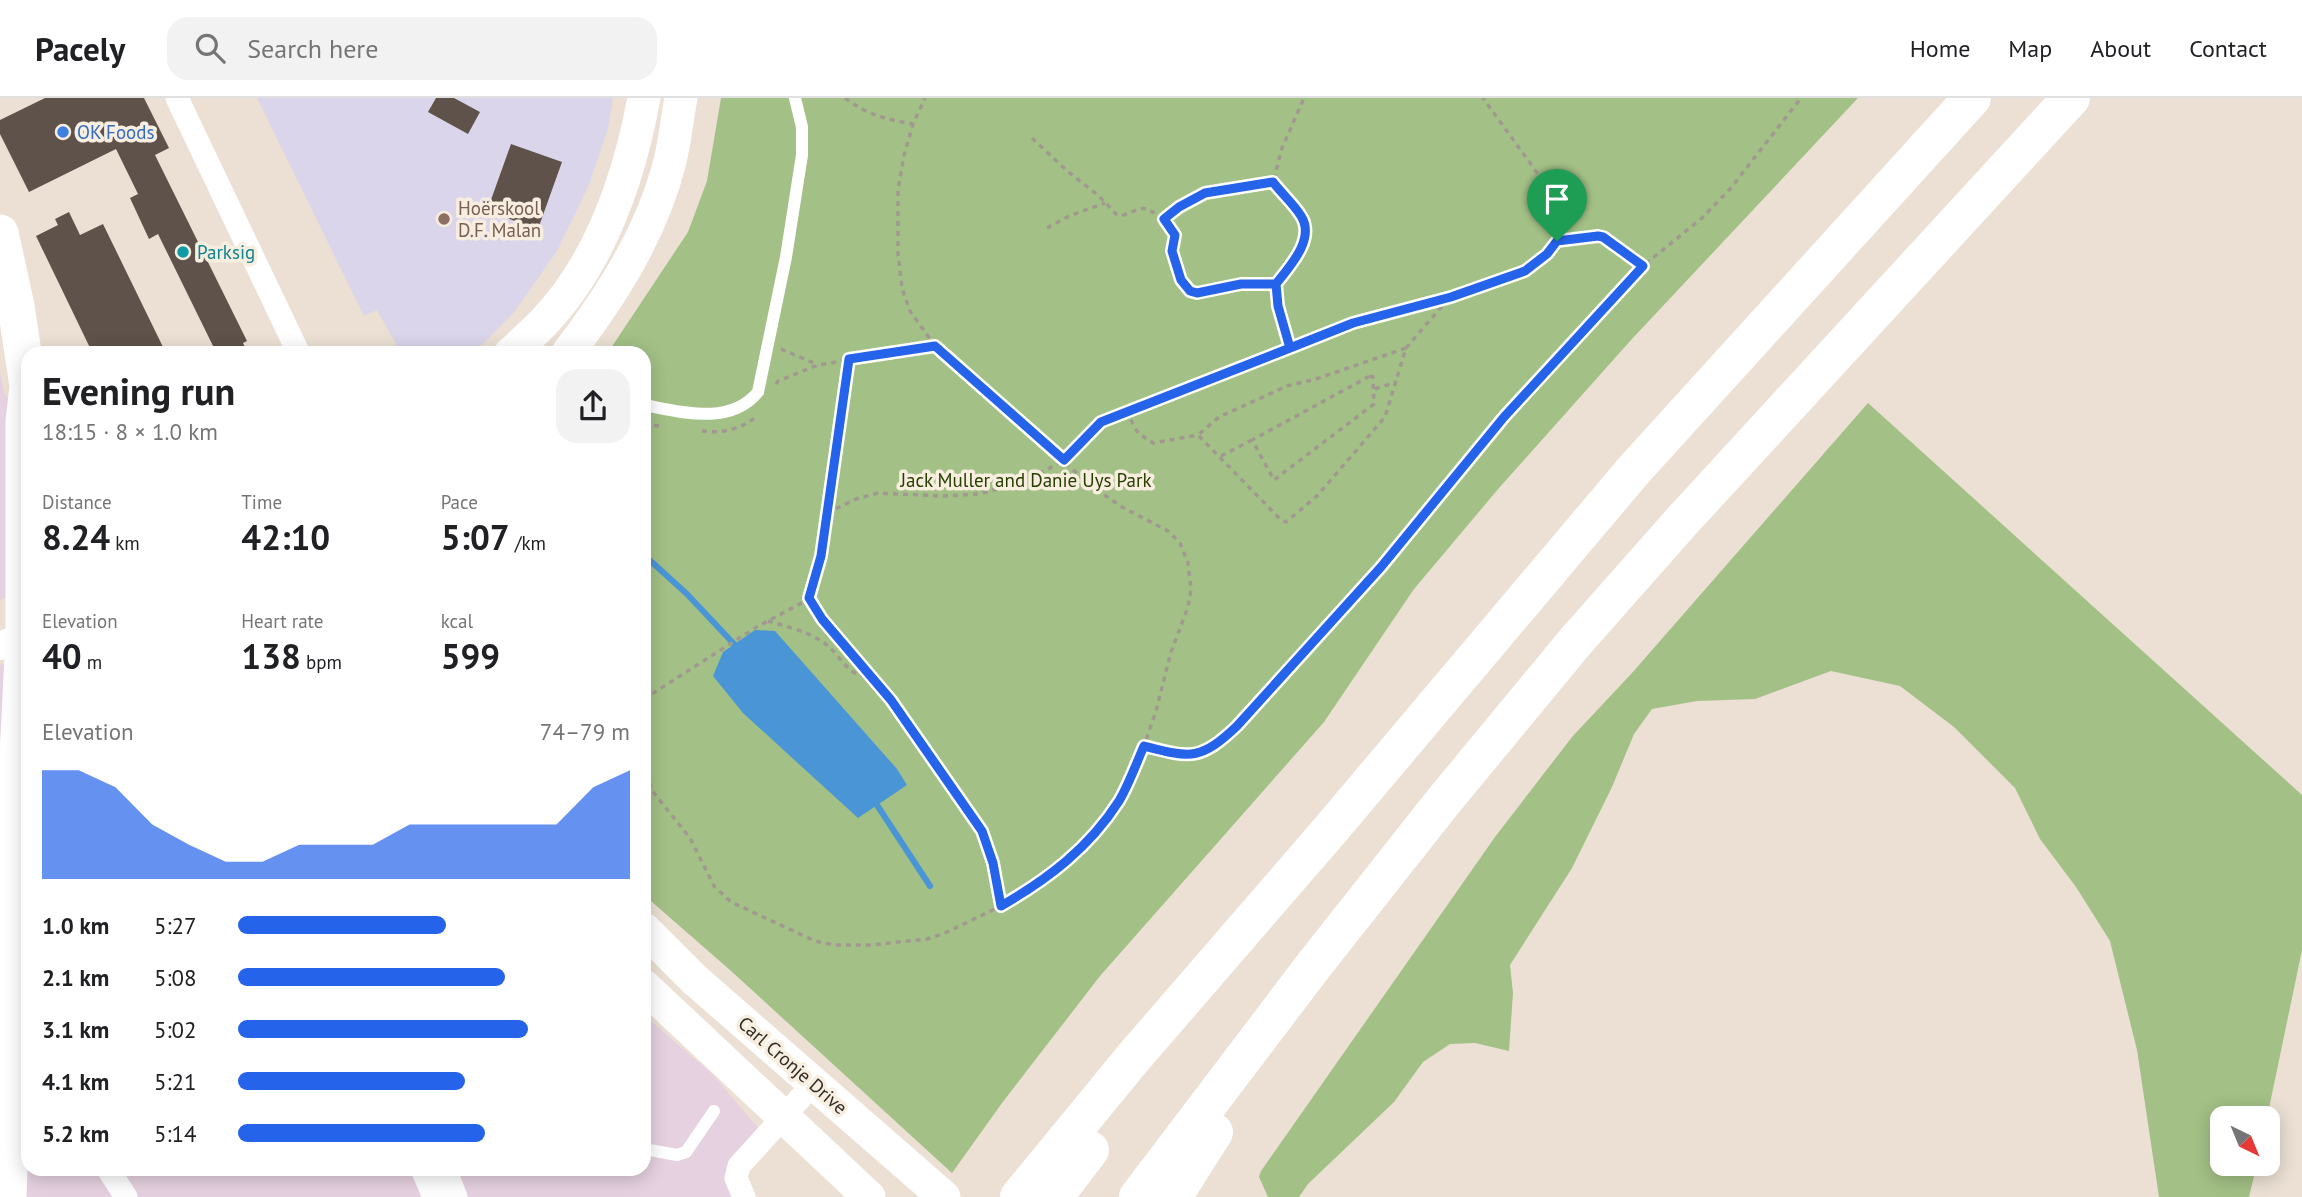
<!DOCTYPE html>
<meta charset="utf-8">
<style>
body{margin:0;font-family:"PT Sans",sans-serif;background:#f2f2f2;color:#202124;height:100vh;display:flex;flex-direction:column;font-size:26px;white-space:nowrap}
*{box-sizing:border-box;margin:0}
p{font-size:23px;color:#757577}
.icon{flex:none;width:38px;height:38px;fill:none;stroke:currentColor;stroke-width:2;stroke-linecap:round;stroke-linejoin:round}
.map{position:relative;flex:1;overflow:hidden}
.details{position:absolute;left:21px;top:248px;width:630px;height:830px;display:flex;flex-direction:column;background:#fff;border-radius:21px;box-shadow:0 4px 18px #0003}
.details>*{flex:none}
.needle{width:46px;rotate:137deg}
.buttons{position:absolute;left:2210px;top:1008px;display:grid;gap:14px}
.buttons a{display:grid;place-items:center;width:70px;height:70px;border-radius:14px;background:#fff;box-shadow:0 4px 18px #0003;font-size:35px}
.pin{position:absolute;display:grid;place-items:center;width:60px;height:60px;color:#fff;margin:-72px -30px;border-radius:50% 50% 50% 0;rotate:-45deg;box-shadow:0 0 7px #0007}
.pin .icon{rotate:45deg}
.round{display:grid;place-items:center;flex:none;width:74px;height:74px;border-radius:21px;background:#f2f2f2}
.headline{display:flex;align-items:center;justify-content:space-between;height:119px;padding:0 21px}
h1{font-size:38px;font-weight:700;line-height:52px}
.stats{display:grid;grid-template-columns:repeat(3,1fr);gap:10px;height:119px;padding:7px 21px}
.stats div{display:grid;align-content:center}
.stats b{font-size:35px;font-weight:700}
.stats small{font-size:19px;font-weight:400}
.stats p{font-size:19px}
.chart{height:196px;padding:14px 21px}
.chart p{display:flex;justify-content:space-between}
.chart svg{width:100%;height:126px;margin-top:7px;fill:#2563eb;opacity:.7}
ul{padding:0 21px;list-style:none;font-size:23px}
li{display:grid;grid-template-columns:112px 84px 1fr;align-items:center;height:52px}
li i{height:18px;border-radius:9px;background:#2563eb}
header{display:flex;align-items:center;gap:42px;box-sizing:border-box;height:98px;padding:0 35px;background:#fff;border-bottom:2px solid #e0e0e0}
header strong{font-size:33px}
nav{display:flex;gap:38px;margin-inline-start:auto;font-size:24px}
.search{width:490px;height:63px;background:#f2f2f2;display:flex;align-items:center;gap:18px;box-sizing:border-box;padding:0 24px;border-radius:21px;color:#757577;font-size:26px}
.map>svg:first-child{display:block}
</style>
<header>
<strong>Pacely</strong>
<div class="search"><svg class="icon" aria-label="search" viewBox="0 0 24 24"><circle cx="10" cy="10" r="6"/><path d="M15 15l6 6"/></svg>Search here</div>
<nav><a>Home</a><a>Map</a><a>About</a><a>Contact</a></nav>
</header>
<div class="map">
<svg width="2302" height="1099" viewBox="0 0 2302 1099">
<rect width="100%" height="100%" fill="#ebe0d3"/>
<path fill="#e6d1e0" d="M0,274L4,294L22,327V492L0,502Z
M28,559V1071H644V917L711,975L772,1046L748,1071L746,1085L751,1099H10L0,930V567Z"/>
<path fill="#dad5ea" d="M257,0H613L608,31L588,89L557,153L515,213L485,244L469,256L401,255L377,212L364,218Z"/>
<path fill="#a3c086" d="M721,0H1858L1631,242L1499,390L1414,491L1324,624L1100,878L1002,1005L952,1075L730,872L644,797V256H607L688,134L707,83Z
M1868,305L2302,697V852L2267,1020H2222V1066H2257L2249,1099H2159L2137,952L2110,843L2076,789L2040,741L2015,690L1954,629L1900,588L1831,573L1755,601L1697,603L1652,611L1634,636L1612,689L1572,770L1510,867L1513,895L1509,953L1475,945L1450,946L1423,964L1394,1004L1308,1086L1299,1099H1268L1259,1079L1261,1073L1495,739L1572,639L1632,575Z"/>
<path fill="#4a95d6" d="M755,532L775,533L897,671L907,687L858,720L743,615L713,578L723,554Z"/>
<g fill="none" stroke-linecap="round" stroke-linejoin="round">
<path stroke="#4a95d6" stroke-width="6" d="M644,457L687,496L734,546
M877,707L930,788"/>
</g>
<path fill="#5f524a" d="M45,0H144L169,50L155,57L247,243L243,245L248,256H217L158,136L149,141L130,100L138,96L116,51L29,94L0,36V22Z
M436,0H454L480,14L468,36L428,14Z
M511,46L562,64L538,131L487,113Z
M69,114L80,137L103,126L163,249L149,256H93L36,138L58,127L55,121Z"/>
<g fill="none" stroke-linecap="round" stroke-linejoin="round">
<path stroke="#a1998f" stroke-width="3.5" stroke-dasharray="5 5" stroke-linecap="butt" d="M845,0C868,17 885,21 913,26
M1032,40L1066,72L1099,98L1116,116L1121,118C1146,109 1140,106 1164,121L1179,109L1205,95L1273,84
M1164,121L1175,137C1172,156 1174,190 1197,195L1241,186H1276
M1047,130L1069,118L1105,105
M1557,143L1598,138L1603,139L1643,168
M1290,250L1278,208L1276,186C1289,169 1316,140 1301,118C1294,106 1282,96 1273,84L1282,50L1304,0
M1406,250L1449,200
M781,251L818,267
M849,261L822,458L809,501L822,521L891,602L982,733L993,765L1001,808
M1370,278L1373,279L1374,306L1274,382L1252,342Z
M776,286L778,283L818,267L935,248
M1375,291L1396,284
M1126,313L1138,335L1153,345L1198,337L1280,421L1286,424L1317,398L1385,319L1406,250L1316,281L1287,288L1219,319L1198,337
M644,327L663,328
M702,333C721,336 741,331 756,319
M1221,358L1252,342
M827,415L856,401L878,395L943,398L979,396L1026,383L1064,362L1101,324L1126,313L1353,225L1451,199L1525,173L1547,156L1557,143L1558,108L1551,94L1483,0
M768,523C788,529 815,535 830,550C842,561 852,582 870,577
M644,601L755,530L809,501
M1144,648C1191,660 1200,663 1237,628L1382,469L1504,319L1556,261L1643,168L1702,120L1730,91L1801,0
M644,676L654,695L690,740L714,788L731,804L815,843L835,847H871L927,841L945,835L1001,808L1059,771L1091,739L1119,702L1144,648L1156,613L1171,554L1188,509L1191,492L1188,465L1180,445L1168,433L1122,409L1090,387L935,248L910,213L902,190L898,156V92L904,57L913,26L925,0"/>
<path stroke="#fff" stroke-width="12" d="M644,307C682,314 730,328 758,294L786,159L802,57V29L795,0
M644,1051L677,1057L686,1054L714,1013"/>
<path stroke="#fff" stroke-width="23" d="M177,0L299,256
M108,1071L126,1099
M422,1071L434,1099
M445,1071L456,1099
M744,1099L736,1080L739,1068L814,985"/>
<path stroke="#fff" stroke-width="28" d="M0,548L24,538"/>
<path stroke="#fff" stroke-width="33" d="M510,256C521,246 532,236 542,226C601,165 629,81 644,0
M567,256C612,197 652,135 670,63C675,43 677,21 681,0
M644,831L695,882L944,1099
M644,888L869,1099"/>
<path stroke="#fff" stroke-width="37" d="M0,135L16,208L28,288
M8,1099L14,939L5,919L24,538V323L28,289"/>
<path stroke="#fff" stroke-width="38" d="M1019,1099L1133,960L1331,731L1633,373L1972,0
M1054,1099L1090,1052
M1138,1099L1314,867L1442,705L1575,544L1682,423L2071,0
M1173,1099L1214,1034"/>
</g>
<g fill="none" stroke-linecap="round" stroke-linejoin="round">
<g stroke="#fff" stroke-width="14">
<path id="route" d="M1557,143L1547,156L1525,173L1451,199L1353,225L1290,250L1278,208L1276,186H1241L1197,195L1190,193L1181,182L1172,153L1175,137L1164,121L1179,109L1205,95L1273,84C1282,96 1294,106 1301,118C1316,141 1289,169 1276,186L1278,208L1290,250L1101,324L1064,362L935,248L849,261L821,458L809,500L822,521L891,602L982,733L993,765L1001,808C1048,781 1089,750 1119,703C1129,686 1136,666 1144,648C1191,660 1200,663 1237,628L1381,469L1504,319L1643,168L1603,139L1598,138L1557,143"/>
</g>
<use href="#route" stroke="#2563eb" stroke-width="9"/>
</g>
<circle fill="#3f7fe0" stroke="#f8eee0" stroke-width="2.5" cx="63" cy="34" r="7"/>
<circle fill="#8d6e63" stroke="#f8eee0" stroke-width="2.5" cx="444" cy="121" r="7"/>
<circle fill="#0f9aa8" stroke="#f8eee0" stroke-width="2.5" cx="183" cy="154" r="7"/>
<g text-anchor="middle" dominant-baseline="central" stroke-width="7" stroke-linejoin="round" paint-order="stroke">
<g font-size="19" fill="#366cbe" stroke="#f8eee0" text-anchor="start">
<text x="77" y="34">OK Foods</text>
</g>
<g font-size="19" fill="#785e54" stroke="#f8eee0" text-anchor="start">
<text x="458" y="110">Hoërskool<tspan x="458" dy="22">D.F. Malan</tspan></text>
</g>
<g font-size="19" fill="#0d838f" stroke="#f8eee0" text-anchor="start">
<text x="197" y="154">Parksig</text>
</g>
<g font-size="19" fill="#273f00" stroke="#f8eee0">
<text x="1026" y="382">Jack Muller and Danie Uys Park</text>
</g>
<g font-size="19" fill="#302c27" stroke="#f8eee0">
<text transform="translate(793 967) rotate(41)">Carl Cronje Drive</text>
</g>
</g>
</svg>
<div class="buttons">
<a><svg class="needle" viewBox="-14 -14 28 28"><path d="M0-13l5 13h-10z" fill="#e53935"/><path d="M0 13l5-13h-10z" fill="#757577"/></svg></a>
</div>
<div class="pin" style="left:1557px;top:143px;background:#1e9e55"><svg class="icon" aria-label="arrive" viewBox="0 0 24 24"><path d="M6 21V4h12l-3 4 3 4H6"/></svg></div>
<section class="details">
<div class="headline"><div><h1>Evening run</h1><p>18:15 · 8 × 1.0 km</p></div><a class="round"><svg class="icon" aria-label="share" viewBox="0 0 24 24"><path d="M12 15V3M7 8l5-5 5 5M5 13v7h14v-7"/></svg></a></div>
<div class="stats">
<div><p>Distance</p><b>8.24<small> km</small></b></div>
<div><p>Time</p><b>42:10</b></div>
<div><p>Pace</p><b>5:07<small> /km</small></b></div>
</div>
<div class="stats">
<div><p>Elevation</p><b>40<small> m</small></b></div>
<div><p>Heart rate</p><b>138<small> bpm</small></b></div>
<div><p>kcal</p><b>599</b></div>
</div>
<div class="chart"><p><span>Elevation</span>74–79 m</p>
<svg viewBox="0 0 160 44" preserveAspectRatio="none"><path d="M0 44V6L10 6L20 12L30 25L40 32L50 38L60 38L70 32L80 32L90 32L100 25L110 25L120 25L130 25L140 25L150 12L160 6V44z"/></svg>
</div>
<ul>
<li><b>1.0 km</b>5:27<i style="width:53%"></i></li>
<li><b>2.1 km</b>5:08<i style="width:68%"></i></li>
<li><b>3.1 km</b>5:02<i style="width:74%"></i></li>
<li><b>4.1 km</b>5:21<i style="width:58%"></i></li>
<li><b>5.2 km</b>5:14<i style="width:63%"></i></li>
</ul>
</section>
</div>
